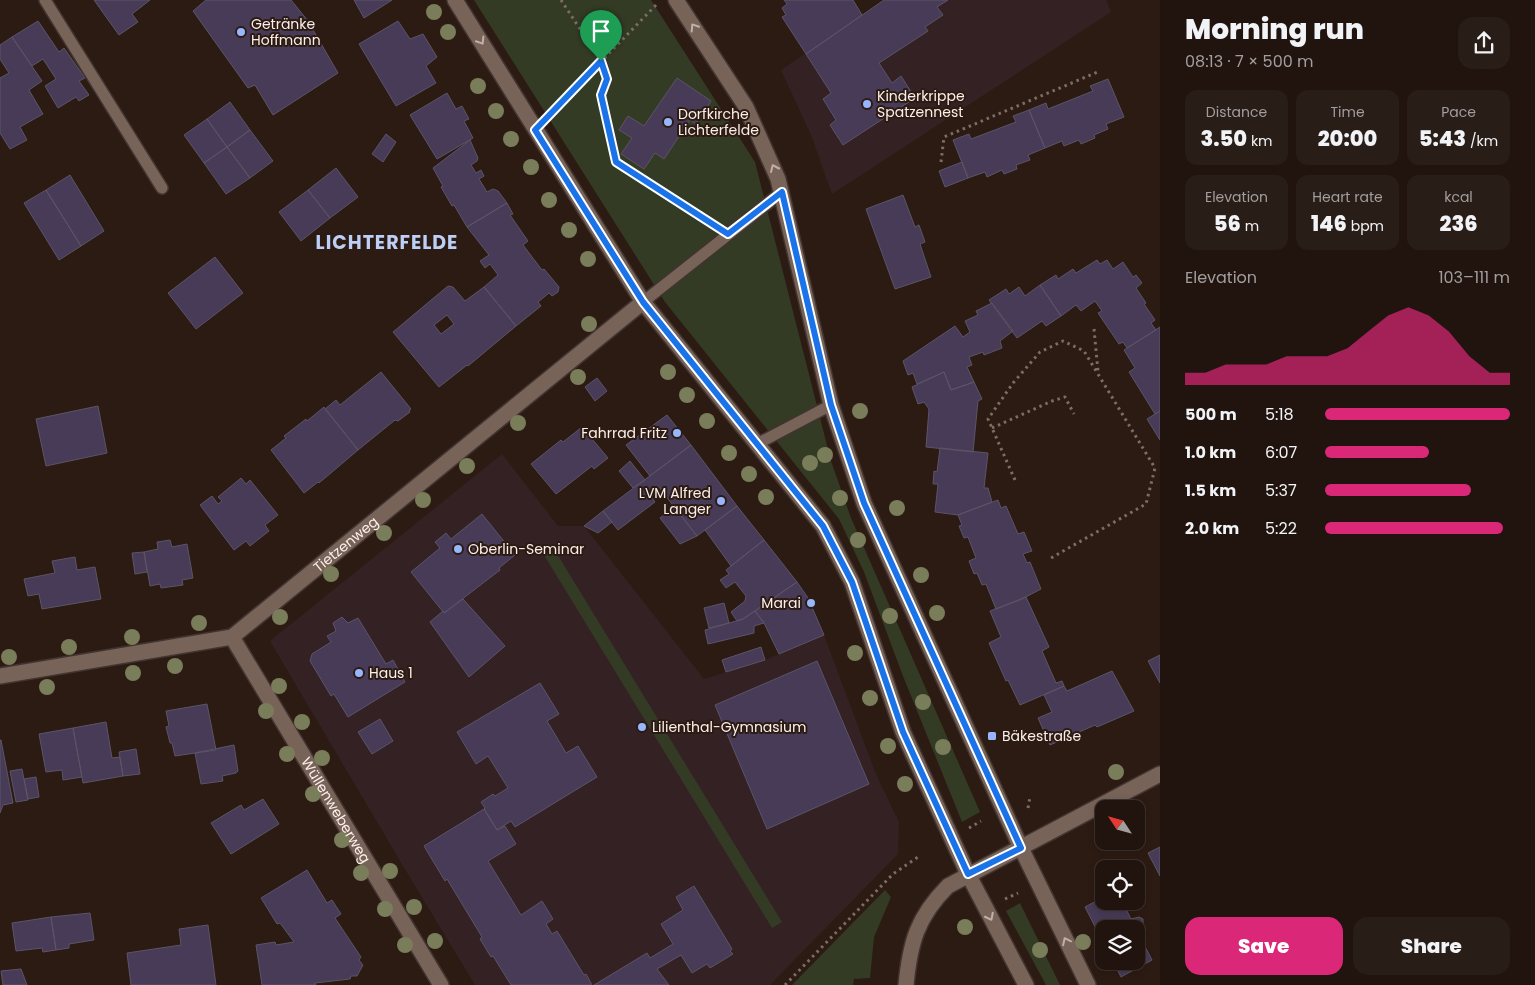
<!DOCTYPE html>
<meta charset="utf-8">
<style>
body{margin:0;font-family:Poppins,sans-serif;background:#291d17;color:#f1f3f6;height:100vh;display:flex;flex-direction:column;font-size:19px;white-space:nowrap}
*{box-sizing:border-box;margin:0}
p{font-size:16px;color:#a29e9e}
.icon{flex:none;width:28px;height:28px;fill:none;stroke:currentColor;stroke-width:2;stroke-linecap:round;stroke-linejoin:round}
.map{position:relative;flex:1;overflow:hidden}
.drawer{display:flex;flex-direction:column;background:#21140e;width:375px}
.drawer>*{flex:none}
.needle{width:32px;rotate:306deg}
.tools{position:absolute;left:1095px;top:800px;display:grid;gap:10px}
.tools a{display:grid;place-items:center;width:50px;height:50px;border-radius:10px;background:#21140e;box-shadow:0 2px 8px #0003,0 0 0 1px #3e332e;font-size:25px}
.pin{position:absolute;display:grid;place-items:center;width:42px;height:42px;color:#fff;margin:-51px -21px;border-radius:50% 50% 50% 0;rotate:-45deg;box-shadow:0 0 5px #0007}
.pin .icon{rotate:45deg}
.round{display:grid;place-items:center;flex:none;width:52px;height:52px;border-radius:15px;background:#291d17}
.headline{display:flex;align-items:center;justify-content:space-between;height:85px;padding:0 25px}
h1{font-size:28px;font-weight:800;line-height:38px}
.metrics{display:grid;grid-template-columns:repeat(3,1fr);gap:8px;height:85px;padding:5px 25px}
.metrics div{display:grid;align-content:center;border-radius:12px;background:#291d17;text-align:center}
.metrics b{font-size:21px;font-weight:800}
.metrics small{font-size:14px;font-weight:400}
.metrics p{font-size:14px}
.chart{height:140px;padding:10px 25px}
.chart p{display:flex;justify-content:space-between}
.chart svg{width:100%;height:90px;margin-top:5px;fill:#db2777;opacity:.7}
.action{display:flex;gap:10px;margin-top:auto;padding:10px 25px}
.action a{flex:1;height:58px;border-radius:15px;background:#db2777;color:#fff;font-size:20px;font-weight:800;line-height:58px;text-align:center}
.action a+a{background:#291d17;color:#f1f3f6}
ul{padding:0 25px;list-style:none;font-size:16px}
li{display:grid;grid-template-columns:80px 60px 1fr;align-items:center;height:38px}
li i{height:12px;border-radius:6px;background:#db2777}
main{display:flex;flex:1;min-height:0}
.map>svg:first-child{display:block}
</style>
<main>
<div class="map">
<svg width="1160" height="985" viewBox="0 0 1160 985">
<rect width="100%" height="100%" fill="#2c1b13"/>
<path fill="#342124" d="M884,0H1106L1111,12L832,194L811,135L781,70Z
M502,454L558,526H584L704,679L765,660L824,635L876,774L899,822L898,854L770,985H475L406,871L270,641Z"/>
<path fill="#333b24" d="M474,0H651L755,162L831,461L851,518L980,812L962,822L903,676L864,572L839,519L665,302Z
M554,549L782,922L772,928L544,555Z
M885,890L891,897L874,937L870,978L854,979L853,985H792Z
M1020,903L1060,985H1046L1006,911Z"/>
<path fill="#473b57" stroke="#5c5467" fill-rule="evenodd" d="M94,0H150L132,14L138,22L119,35Z
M206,0H291L308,21L338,73L273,115L255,85L248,88L193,11Z
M354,0H392L364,18Z
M784,0H853L862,15L806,54L782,17L786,15L782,8L787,4Z
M884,0H948L937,7L943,15L925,27L928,31L879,63L892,83L901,76L915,98L843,145L830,125L836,120L823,99L831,93L806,54Z
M38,21L59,52L64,48L85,78L79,81L89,95L79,101L76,97L58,108L45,86L56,79L43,59L32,66L12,37Z
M398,21L410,39L423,34L437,57L426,66L436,83L396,106L359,44Z
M12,37L42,81L29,90L43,114L20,127L27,140L10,149L0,133V78L9,73L0,59V45Z
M677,78L711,101L696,124L690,120L664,159L655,153L644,169L621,154L632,138L619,130L628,116L644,126Z
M1108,79L1124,117L1106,124L1108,129L1094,135L1095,138L1081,144L1079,140L1064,146L1062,141L1045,148L1029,110L1046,103L1048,109L1093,91L1090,86Z
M447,93L456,109L462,106L469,119L464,121L473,138L437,159L410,115Z
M230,102L250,130L227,147L207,119Z
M1029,110L1045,148L1028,155L1030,160L1016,165L1017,169L1004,174L1002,170L987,177L985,172L968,178L953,140L969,134L971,139L1016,122L1013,116Z
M207,119L227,147L204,163L184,135Z
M250,130L273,161L250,178L227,147Z
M386,134L396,142L383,162L372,154Z
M470,140L478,158L477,161L471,165L476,173L481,170L484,176L479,179L487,192L493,189L498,191L507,203L467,227L454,205L452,206L441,187L443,186L433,168Z
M227,147L250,178L226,194L204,163Z
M962,162L968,178L945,187L939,171Z
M336,168L358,197L330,218L308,190Z
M70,175L104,231L81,246L46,190Z
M46,190L81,246L59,260L24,203Z
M308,190L330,218L301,241L279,212Z
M903,195L915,227L919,225L925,242L920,244L931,277L895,289L866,209Z
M507,203L513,214L510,215L528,241L523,245L542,270L544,269L559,287L558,292L552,296L549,293L538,302L541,306L516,326L484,287L498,275L490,264L485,268L480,261L489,255L467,227Z
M215,257L243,293L196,329L168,293Z
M1097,260L1100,264L1107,260L1113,269L1123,262L1133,277L1136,275L1142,283L1136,288L1146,303L1144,304L1155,320L1151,323L1156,330L1127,348L1123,342L1119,344L1098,313L1102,311L1095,301L1081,311L1076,305L1061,316L1040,285L1056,275L1058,279L1073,269L1076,273Z
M1040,285L1061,316L1046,326L1042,321L1017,338L989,300L1006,289L1009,294L1019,287L1025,296Z
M448,286L453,287L465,301L484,287L516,326L468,366L467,365L439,387L393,332ZM447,315L454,324L441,334L434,325Z
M992,303L1013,331L1000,341L1002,348L984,355L983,352L969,357L972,365L967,367L974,382L951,390L944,372L917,384L913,373L908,375L903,361L955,326L963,337L970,332L965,321L978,315L976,311Z
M1160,327V411L1155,414L1129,372L1135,368L1124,350Z
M381,372L411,409L409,410L410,412L398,421L395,420L358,450L325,409L336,400L340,405Z
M944,372L951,390L974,382L982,399L978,401L973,452L926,447L929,409L924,402L918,404L912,387Z
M597,378L607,391L595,401L585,387Z
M98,406L107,453L46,466L36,419Z
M324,407L358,450L319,483L318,482L304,493L271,450L286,438L284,436L306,419L307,421Z
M1160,411V440L1147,419Z
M667,415L691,445L650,476L626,445Z
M582,427L608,458L594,469L592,466L556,494L531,464L561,440L563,442Z
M691,445L737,506L697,536L658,486L649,493L655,502L618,530L603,511Z
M940,448L988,453L984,488H988L992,502L958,515L935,512L938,484H933L934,471L937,472Z
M630,461L645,480L633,488L619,471Z
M241,478L246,484L250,480L278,515L265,525L269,531L250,546L246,541L234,550L200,505L212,496L218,504L222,501L218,497Z
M998,500L1001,508L1006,506L1018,534L1024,532L1032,551L1023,554L1027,563L1030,562L1041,589L1020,600L996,609L986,584L982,585L977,573L974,574L969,561L976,558L968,537L964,538L959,526L962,525L958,515Z
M737,506L764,540L731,566L705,530Z
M674,507L697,536L680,544L660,518Z
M603,511L612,522L598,533L584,526Z
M482,514L515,555L499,568L500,570L444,613L411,572L440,548L435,542L446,533L451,539Z
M170,540L172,547L187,544L193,578L182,580L183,585L161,588L160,584L150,586L144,552L158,549L157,542Z
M764,540L797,582L743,619L737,621L731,612L745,601L746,596L735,582L726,588L720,580L729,574L726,570Z
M144,552L147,572L135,574L132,553Z
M75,557L77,570L95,567L101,599L42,609L39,594L28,596L24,579L55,573L52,561Z
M797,582L808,598L824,635L779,654L764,623L755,611Z
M1026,597L1049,647L1042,651L1056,683L1062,681L1064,686L1020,705L1008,680L1006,681L989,643L1001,637L990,611Z
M463,599L505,646L469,677L430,622L443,611L444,613Z
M724,603L729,623L709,628L704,608Z
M755,611L764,623L754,626V633L708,644L705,630L743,619Z
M342,617L348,623L358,618L386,664L393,660L405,682L348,717L334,694L331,696L310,661L312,654L331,642L327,636L336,631L333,623Z
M761,647L765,660L726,672L722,660Z
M1160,655V683L1148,661Z
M817,661L869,784L767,829L715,705Z
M1112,671L1134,711L1097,727L1095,725L1050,745L1038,718L1052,712L1044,695L1064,686L1067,691Z
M540,683L559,714L547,721L566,753L578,746L597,777L515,827L511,821L497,830L484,809L485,808L481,802L493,794L495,796L508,788L488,756L476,764L457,732Z
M207,704L216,750L175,756L172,743H170L166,727L169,726L166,711Z
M380,719L393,741L372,754L358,732Z
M106,722L112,758L120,757L123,776L83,783L73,728Z
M73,728L82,777L63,780L62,770L46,772L39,734Z
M0,740H1L13,803L3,805L0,813Z
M234,745L238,771L236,773L222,776L223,781L201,784L195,753Z
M136,749L140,774L123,776L119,752Z
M22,769L28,800L16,802L10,771Z
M36,777L39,797L28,799L24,779Z
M263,799L279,824L231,854L211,823L241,805L244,810Z
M484,809L497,830L505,826L516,844L488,861L521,915L542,901L553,919L546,924L552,934L557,931L584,975L586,974L592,985H511L493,956L491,957L480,939L482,937L447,879L445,881L424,846Z
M1160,847V876L1148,853Z
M307,870L327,903L332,900L341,914L335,918L361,957L359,960L363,965L357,976H351L350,979L315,983L316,985H262L256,945L275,942L276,945L294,942L280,923L277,924L261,898Z
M694,886L732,949L730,951L733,954L710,968L707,964L692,973L681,955L657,969L669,985H594L647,953L650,958L673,944L661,924L683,910L676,897Z
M1104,897V901H1122L1131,919L1139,917L1143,919V927L1137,931L1152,960L1121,977L1113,961H1136V929H1104V944L1085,907Z
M90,913L94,940L69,944V948L56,950L51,917Z
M51,917L56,950L43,952L42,948L16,951L12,923Z
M208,925L216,985H131L127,953L181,945L179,929Z
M21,969L27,985H3L1,971Z"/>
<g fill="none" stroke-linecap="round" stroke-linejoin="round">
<g stroke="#423430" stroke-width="14">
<path id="lane" d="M45,0L162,188
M643,302L782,192
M757,444L831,405"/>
</g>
<g stroke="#423430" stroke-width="18">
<g id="street">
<path id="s1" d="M232,637L441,985"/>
<path id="s2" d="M0,676L232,637L643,302"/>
<path d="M906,985C910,943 917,917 948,886L1160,774"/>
</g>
</g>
<g stroke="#423430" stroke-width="18">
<path id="secondary" d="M455,0L643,302L823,526L852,582L903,732L968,874L1026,985
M676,0L746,107L778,179L831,405L864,503L1021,848L1088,985"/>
</g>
<path stroke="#7c6d66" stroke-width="3" stroke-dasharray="2.5 4" stroke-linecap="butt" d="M561,0L601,61L607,79L601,95L616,162L712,224
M550,114L657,4
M941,162L944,137L1100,71
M1094,329L1098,371
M992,428L1052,401L1065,397L1074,414
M1015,480L988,419L1013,383L1040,352L1063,341L1084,351L1155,468L1146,504L1051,558
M1028,808L1030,797
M969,828L981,821
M1005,899L1018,893
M785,985L893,874L918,857"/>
<use href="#lane" stroke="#786359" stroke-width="11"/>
<use href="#street" stroke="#786359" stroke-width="15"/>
<use href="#secondary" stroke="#786359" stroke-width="15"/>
</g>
<g fill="#7a7d5a">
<circle cx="434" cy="12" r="8"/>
<circle cx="448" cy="32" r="8"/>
<circle cx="478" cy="86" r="8"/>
<circle cx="496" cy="111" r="8"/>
<circle cx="511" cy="139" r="8"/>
<circle cx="531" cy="167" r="8"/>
<circle cx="549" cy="200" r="8"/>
<circle cx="569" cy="230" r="8"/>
<circle cx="588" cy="259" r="8"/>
<circle cx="589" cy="324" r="8"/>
<circle cx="668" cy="372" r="8"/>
<circle cx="578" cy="377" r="8"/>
<circle cx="687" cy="395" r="8"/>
<circle cx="860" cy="411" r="8"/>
<circle cx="707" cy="421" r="8"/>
<circle cx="518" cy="423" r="8"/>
<circle cx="729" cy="453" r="8"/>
<circle cx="825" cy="455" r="8"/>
<circle cx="810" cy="463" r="8"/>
<circle cx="467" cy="466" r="8"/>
<circle cx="749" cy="474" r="8"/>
<circle cx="766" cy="497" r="8"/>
<circle cx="840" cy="498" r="8"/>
<circle cx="423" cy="500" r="8"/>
<circle cx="897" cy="508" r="8"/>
<circle cx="384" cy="533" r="8"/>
<circle cx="858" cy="540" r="8"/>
<circle cx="331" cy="574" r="8"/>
<circle cx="921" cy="575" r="8"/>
<circle cx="937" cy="613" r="8"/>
<circle cx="890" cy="616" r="8"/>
<circle cx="280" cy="617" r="8"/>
<circle cx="199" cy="623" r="8"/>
<circle cx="132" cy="637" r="8"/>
<circle cx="69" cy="647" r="8"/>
<circle cx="855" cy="653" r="8"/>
<circle cx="9" cy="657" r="8"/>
<circle cx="175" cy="666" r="8"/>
<circle cx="133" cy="673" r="8"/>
<circle cx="279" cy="686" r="8"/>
<circle cx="47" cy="687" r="8"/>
<circle cx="870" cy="698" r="8"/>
<circle cx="923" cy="702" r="8"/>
<circle cx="266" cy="711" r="8"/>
<circle cx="302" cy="722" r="8"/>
<circle cx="888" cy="746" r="8"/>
<circle cx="943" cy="747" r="8"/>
<circle cx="287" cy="754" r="8"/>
<circle cx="322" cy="758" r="8"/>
<circle cx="1116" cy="772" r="8"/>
<circle cx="905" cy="784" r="8"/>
<circle cx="313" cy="794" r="8"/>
<circle cx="342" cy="840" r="8"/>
<circle cx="390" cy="871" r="8"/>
<circle cx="361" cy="873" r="8"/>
<circle cx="414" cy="907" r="8"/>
<circle cx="385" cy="909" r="8"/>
<circle cx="965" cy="927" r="8"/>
<circle cx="435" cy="941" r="8"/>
<circle cx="1083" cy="942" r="8"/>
<circle cx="405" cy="945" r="8"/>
<circle cx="1040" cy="950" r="8"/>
</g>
<defs><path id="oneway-chevron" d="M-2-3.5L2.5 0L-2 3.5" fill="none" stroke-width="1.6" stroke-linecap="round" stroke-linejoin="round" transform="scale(1.25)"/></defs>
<g stroke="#c1b0a9">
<use href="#oneway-chevron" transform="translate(694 27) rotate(-123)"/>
<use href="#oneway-chevron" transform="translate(481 41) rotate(58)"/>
<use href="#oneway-chevron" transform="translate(774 168) rotate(-114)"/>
<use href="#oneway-chevron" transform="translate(990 917) rotate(63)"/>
<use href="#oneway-chevron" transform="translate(1066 941) rotate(-116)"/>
</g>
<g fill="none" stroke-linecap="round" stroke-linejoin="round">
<g stroke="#fff" stroke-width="10">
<path id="route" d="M601,61L607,79L601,95L616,162L728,234L782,192L831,405L864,503L1021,848L968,874L903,732L852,582L823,526L643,302L535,130Z"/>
</g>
<use href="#route" stroke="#1a73e8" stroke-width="6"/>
</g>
<g fill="#98b6fd" stroke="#2c1b13" stroke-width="2">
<circle cx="241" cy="32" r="5"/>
<circle cx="867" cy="104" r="5"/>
<circle cx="668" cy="122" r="5"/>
<circle cx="677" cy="433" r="5"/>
<circle cx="721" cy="501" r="5"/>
<circle cx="458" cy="549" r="5"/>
<circle cx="811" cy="603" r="5"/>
<circle cx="359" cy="673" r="5"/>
<circle cx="642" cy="727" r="5"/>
<rect x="987" y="731" width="10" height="10" rx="2.5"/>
</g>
<g text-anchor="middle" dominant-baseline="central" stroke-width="4" stroke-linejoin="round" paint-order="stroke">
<g font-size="14" fill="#fcefea" stroke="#2c1b13" text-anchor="start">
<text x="251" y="24">Getränke<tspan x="251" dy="16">Hoffmann</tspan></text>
<text x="877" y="96">Kinderkrippe<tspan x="877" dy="16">Spatzennest</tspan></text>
<text x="678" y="114">Dorfkirche<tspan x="678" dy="16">Lichterfelde</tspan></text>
<text x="667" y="433" text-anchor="end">Fahrrad Fritz</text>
<text x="711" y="493" text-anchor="end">LVM Alfred<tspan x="711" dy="16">Langer</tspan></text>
<text x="468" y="549">Oberlin-Seminar</text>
<text x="801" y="603" text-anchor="end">Marai</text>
<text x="369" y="673">Haus 1</text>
<text x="652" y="727">Lilienthal-Gymnasium</text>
<text x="1002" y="736">Bäkestraße</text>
</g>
<g font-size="14" fill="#fcefea" stroke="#2c1b13">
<text stroke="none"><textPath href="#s2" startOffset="382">Tietzenweg</textPath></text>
<text stroke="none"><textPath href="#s1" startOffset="202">Wüllenweberweg</textPath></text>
</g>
<g font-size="19" font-weight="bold" letter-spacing="1" fill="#bdcff7" stroke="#2c1b13">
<text x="387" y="242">LICHTERFELDE</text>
</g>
</g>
</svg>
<div class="tools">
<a><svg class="needle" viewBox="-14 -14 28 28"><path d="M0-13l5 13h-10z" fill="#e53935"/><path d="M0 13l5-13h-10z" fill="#a29e9e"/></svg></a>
<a><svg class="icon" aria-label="locate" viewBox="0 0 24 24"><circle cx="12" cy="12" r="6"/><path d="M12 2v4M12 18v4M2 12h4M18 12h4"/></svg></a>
<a><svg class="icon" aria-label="layers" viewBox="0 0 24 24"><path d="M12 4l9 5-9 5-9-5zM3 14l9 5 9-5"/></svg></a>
</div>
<div class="pin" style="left:601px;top:61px;background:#1e9e55"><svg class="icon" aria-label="arrive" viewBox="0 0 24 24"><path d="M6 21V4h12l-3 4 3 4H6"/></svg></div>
</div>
<section class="drawer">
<div class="headline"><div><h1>Morning run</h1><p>08:13 · 7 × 500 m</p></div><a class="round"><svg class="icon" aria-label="share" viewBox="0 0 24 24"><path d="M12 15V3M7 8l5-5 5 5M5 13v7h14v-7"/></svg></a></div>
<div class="metrics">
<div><p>Distance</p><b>3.50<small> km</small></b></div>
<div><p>Time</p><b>20:00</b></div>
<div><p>Pace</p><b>5:43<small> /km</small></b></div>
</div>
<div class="metrics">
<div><p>Elevation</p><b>56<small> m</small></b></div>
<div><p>Heart rate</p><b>146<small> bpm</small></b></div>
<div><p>kcal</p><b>236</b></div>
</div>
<div class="chart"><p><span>Elevation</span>103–111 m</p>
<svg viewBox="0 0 160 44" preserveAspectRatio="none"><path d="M0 44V38L10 38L20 34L30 34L40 34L50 30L60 30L70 30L80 26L90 18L100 10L110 6L120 10L130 18L140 30L150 38L160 38V44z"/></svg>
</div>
<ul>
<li><b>500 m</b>5:18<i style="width:100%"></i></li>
<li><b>1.0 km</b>6:07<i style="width:56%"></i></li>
<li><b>1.5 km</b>5:37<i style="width:79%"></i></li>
<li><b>2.0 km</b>5:22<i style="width:96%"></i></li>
</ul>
<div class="action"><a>Save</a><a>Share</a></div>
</section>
</main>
